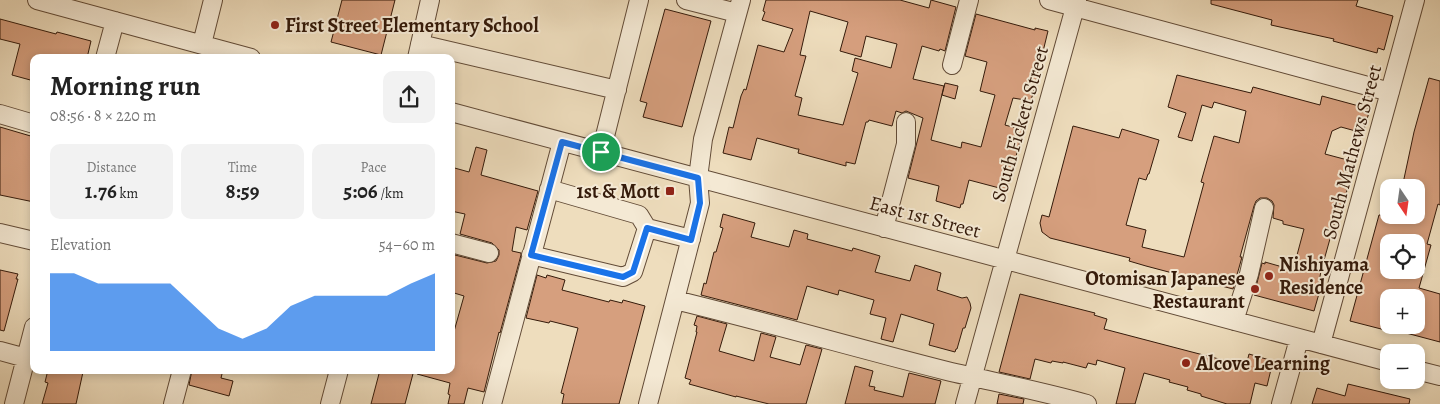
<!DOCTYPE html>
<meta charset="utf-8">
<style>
body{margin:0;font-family:Alegreya,serif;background:#f2f2f2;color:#222;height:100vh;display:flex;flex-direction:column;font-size:19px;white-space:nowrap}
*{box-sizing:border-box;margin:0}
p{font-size:16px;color:#767676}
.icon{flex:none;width:28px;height:28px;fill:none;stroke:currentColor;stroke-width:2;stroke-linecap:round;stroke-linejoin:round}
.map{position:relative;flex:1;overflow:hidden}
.panel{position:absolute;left:30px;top:54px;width:425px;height:320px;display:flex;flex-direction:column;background:#fff;border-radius:10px;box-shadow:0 2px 8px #0003}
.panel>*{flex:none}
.needle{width:32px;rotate:167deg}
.controls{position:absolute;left:1380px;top:179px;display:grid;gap:10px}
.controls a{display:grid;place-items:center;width:45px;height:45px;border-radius:10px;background:#fff;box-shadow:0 2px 8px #0003;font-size:25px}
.pin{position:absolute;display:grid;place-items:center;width:42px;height:42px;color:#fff;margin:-21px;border:2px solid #fff;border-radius:50%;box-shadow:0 1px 5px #0007}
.round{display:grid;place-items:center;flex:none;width:52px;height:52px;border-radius:10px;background:#f2f2f2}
.headline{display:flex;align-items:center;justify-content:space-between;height:85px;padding:0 20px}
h1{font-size:28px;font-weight:700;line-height:38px}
.stats{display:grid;grid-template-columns:repeat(3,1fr);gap:8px;height:85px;padding:5px 20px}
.stats div{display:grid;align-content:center;border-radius:10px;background:#f2f2f2;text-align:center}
.stats b{font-size:21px;font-weight:700}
.stats small{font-size:14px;font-weight:400}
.stats p{font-size:14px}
.chart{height:140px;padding:10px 20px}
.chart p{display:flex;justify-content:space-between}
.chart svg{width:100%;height:90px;margin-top:5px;fill:#1a73e8;opacity:.7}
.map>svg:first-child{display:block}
</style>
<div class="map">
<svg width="1440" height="404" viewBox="0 0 1440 404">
<rect width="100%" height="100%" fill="#eeddbd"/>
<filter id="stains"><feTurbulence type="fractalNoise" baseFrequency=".004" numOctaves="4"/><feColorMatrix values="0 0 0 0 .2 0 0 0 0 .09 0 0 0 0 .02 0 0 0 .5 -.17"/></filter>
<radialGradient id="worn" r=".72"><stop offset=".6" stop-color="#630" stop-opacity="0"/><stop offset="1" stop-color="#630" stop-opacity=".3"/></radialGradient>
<path fill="#d69f7e" stroke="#341a0a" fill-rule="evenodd" d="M342,0H395L381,55L331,42Z
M766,0H900L929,8L931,0L956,7L945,51L940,49L939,51L922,46L913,79L944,86L931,140L961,148L962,142L981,147L995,95L980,91L987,62L965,56L976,14L1035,30V28L1048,31L1031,101L1013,98L1005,125L1023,130L1007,190L969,180L963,204H961L960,208L936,201L939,186L908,178L923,118L906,111L902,113L896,111L892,126L869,120L868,122H866L855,164L846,162V166L798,153L799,149H797L757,138L751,160L723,153L729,127L733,128L741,96L744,89L746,90L758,45L784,52L793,29L762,20L765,12L763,11ZM810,11L848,22L840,51L861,57L866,36L897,44L891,68L855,58L852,71L858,73L843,125L798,115L802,98L795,96L806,56L800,55Z
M1211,0H1358L1356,6L1393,16L1384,50L1378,48L1377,53L1333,41L1334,39L1271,25L1272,20L1211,4Z
M665,9L711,21L682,127L643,117L647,103L640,101Z
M0,19L56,34L57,32L91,41L87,58H34V81L12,75L20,44L0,39Z
M1177,75L1251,93L1253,87L1320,105L1322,96L1370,109L1363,133L1341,127L1332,131L1325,154L1355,162L1338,222L1335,221L1321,271L1319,282L1322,283L1314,311L1254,295L1262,263L1265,264V262L1293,270L1304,229L1283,224V221L1273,218L1274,205L1272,201L1267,198H1260L1256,201L1254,206L1240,257H1242L1233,289L1146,266L1129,261L1130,258L1050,238L1042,232L1040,223L1042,215L1049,217L1073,126L1119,138L1122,129L1159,140L1149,174H1148L1146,180L1139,178L1126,225L1146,230L1142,247L1184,257L1204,183L1201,182L1214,136L1239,143L1246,111L1214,102L1212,108L1202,105L1192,141L1178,137L1186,113L1168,107Z
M1429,78L1440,81V205L1438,204L1427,244L1431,245L1419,288L1440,294V342L1391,329L1392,325H1416V298H1389V331L1350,321L1379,215H1416V188H1402L1414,132ZM1389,242H1416V270H1389Z
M945,83L958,86L955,99L942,95Z
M0,127L34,137V202L0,195Z
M476,147L487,150L481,175L538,191L527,230L516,227L512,251L521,253V255L500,333L499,332L484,392L468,388L464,404H448L450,395L448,394L450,383L417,374L418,370H451V342L464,296L451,292V254L487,263L496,261L499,255V250L492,243L460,234L465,214L451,211V167L469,172Z
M723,214L755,223L751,237L789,247L794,230L808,234L807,239L852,251L853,248L880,256L875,272L910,281L915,265L941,273L937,290L962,298L967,297L970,303L971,308L965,328H963L957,349H956L955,352L929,345L934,324L901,314L893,342L881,339L886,318L870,314L874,300L839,290L838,295L807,286L797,320L701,295L704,283L706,284L714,252H716L723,228L720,227Z
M0,270L18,274L16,279H18L4,331L0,330Z
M537,275L546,278L547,275L565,280L562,290L609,302L610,300L622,303L623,300L645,306L619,404H562L564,394L561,393L578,328L550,321L549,323L526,318Z
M1020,294L1095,313L1094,315L1107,319L1104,329L1188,351L1246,366L1249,354L1273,361L1267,386L1255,383L1250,404H1227L1201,396V394L1187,390L1188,387L1169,382L1170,380L1144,373L1135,404H1116L1125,368L1097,360L1096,365L1088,363L1086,368L1063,362V363L1052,361L1051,363L1035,359L1030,379L999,372Z
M697,316L727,324L719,351L754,361L761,333L776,337L770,357L800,365L806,345L822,349L806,404H769L736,396V397L689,384L691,380L685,378L697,332H696L697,326L694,325Z
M855,366L873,371L869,386L875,387L874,390L903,397L909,373L941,381L935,404H845Z
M48,370L83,372L76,404H42L48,383L45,382Z
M192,370H223L221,378L233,381L229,396L189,385Z
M380,370H414L405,404H371Z
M1348,384L1410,399L1409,404H1312L1317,388L1345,396Z
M999,394L1024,399L1023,404H997Z"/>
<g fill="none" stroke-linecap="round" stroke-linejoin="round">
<g stroke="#624b37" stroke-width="20">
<path id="minor" d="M37,0L251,58
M686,0L737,13
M1049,0L1390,92
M202,44L213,0
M420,44L617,90
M105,58L115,21
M417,58L430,0
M952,65L969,0
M451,112L1389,362
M0,114L34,124
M601,152L639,0
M549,189L639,215L647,228
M884,228L906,144V122
M0,233L34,241
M451,243L489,253
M531,255L623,277L633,272L647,228L691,239
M675,300C766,322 856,348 947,371C994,382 1041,391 1087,404
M1234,321L1249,274L1264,208
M1321,344L1415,0
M0,351L26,358
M1416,370L1440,376
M14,404L34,327
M173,404L182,370
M330,404L339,370
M492,404L562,142
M648,404L700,203L698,178L703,139L741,0
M965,404L1077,0
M1281,404L1299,339"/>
</g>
<use href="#minor" stroke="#f4e9d4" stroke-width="18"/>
</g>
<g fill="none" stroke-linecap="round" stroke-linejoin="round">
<g stroke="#fff" stroke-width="10">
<path id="route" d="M562,142L698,178L700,203L691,240L647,228L633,272L623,277L531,255Z"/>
</g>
<use href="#route" stroke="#1a73e8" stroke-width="6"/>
</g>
<g fill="#8f2418" stroke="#f4e9d4" stroke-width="2">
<circle cx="275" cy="25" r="5"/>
<rect x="665" y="186" width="10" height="10" rx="2.5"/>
<circle cx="1269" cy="276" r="5"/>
<circle cx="1255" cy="289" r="5"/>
<circle cx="1186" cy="363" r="5"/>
</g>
<g text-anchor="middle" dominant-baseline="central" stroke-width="4" stroke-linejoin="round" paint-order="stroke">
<g font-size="20" font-weight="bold" fill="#341a0a" stroke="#f4e9d4" text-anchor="start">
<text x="285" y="25">First Street Elementary School</text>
<text x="660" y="191" text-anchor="end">1st &amp; Mott</text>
<text x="1279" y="264">Nishiyama<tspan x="1279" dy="23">Residence</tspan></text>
<text x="1245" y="278" text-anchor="end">Otomisan Japanese<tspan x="1245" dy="23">Restaurant</tspan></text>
<text x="1196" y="363">Alcove Learning</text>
</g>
<g font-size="20" fill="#341a0a" stroke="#f4e9d4">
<text transform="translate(1020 124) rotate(-74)">South Fickett Street</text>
<text transform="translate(1352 152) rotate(-75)">South Mathews Street</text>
<text transform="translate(925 217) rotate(15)">East 1st Street</text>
</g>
</g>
<rect width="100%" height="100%" filter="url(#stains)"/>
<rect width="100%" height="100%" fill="url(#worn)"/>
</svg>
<div class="controls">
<a><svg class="needle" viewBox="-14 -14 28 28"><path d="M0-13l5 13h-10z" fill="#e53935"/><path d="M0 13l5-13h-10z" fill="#767676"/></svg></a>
<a><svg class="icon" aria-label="locate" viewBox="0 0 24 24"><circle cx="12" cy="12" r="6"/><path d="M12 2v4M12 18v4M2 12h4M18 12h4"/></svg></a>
<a>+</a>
<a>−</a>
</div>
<div class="pin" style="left:601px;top:152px;background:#1e9e55"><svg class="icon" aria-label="arrive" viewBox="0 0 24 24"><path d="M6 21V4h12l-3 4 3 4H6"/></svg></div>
<section class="panel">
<div class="headline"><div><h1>Morning run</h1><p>08:56 · 8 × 220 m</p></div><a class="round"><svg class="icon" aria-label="share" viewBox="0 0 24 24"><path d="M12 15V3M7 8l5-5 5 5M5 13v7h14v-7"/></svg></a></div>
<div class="stats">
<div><p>Distance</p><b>1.76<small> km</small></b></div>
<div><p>Time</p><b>8:59</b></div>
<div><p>Pace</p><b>5:06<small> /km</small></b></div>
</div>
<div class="chart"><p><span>Elevation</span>54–60 m</p>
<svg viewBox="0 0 160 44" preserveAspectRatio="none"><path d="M0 44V6L10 6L20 11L30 11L40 11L50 11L60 22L70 33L80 38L90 33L100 22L110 17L120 17L130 17L140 17L150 11L160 6V44z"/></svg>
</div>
</section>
</div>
